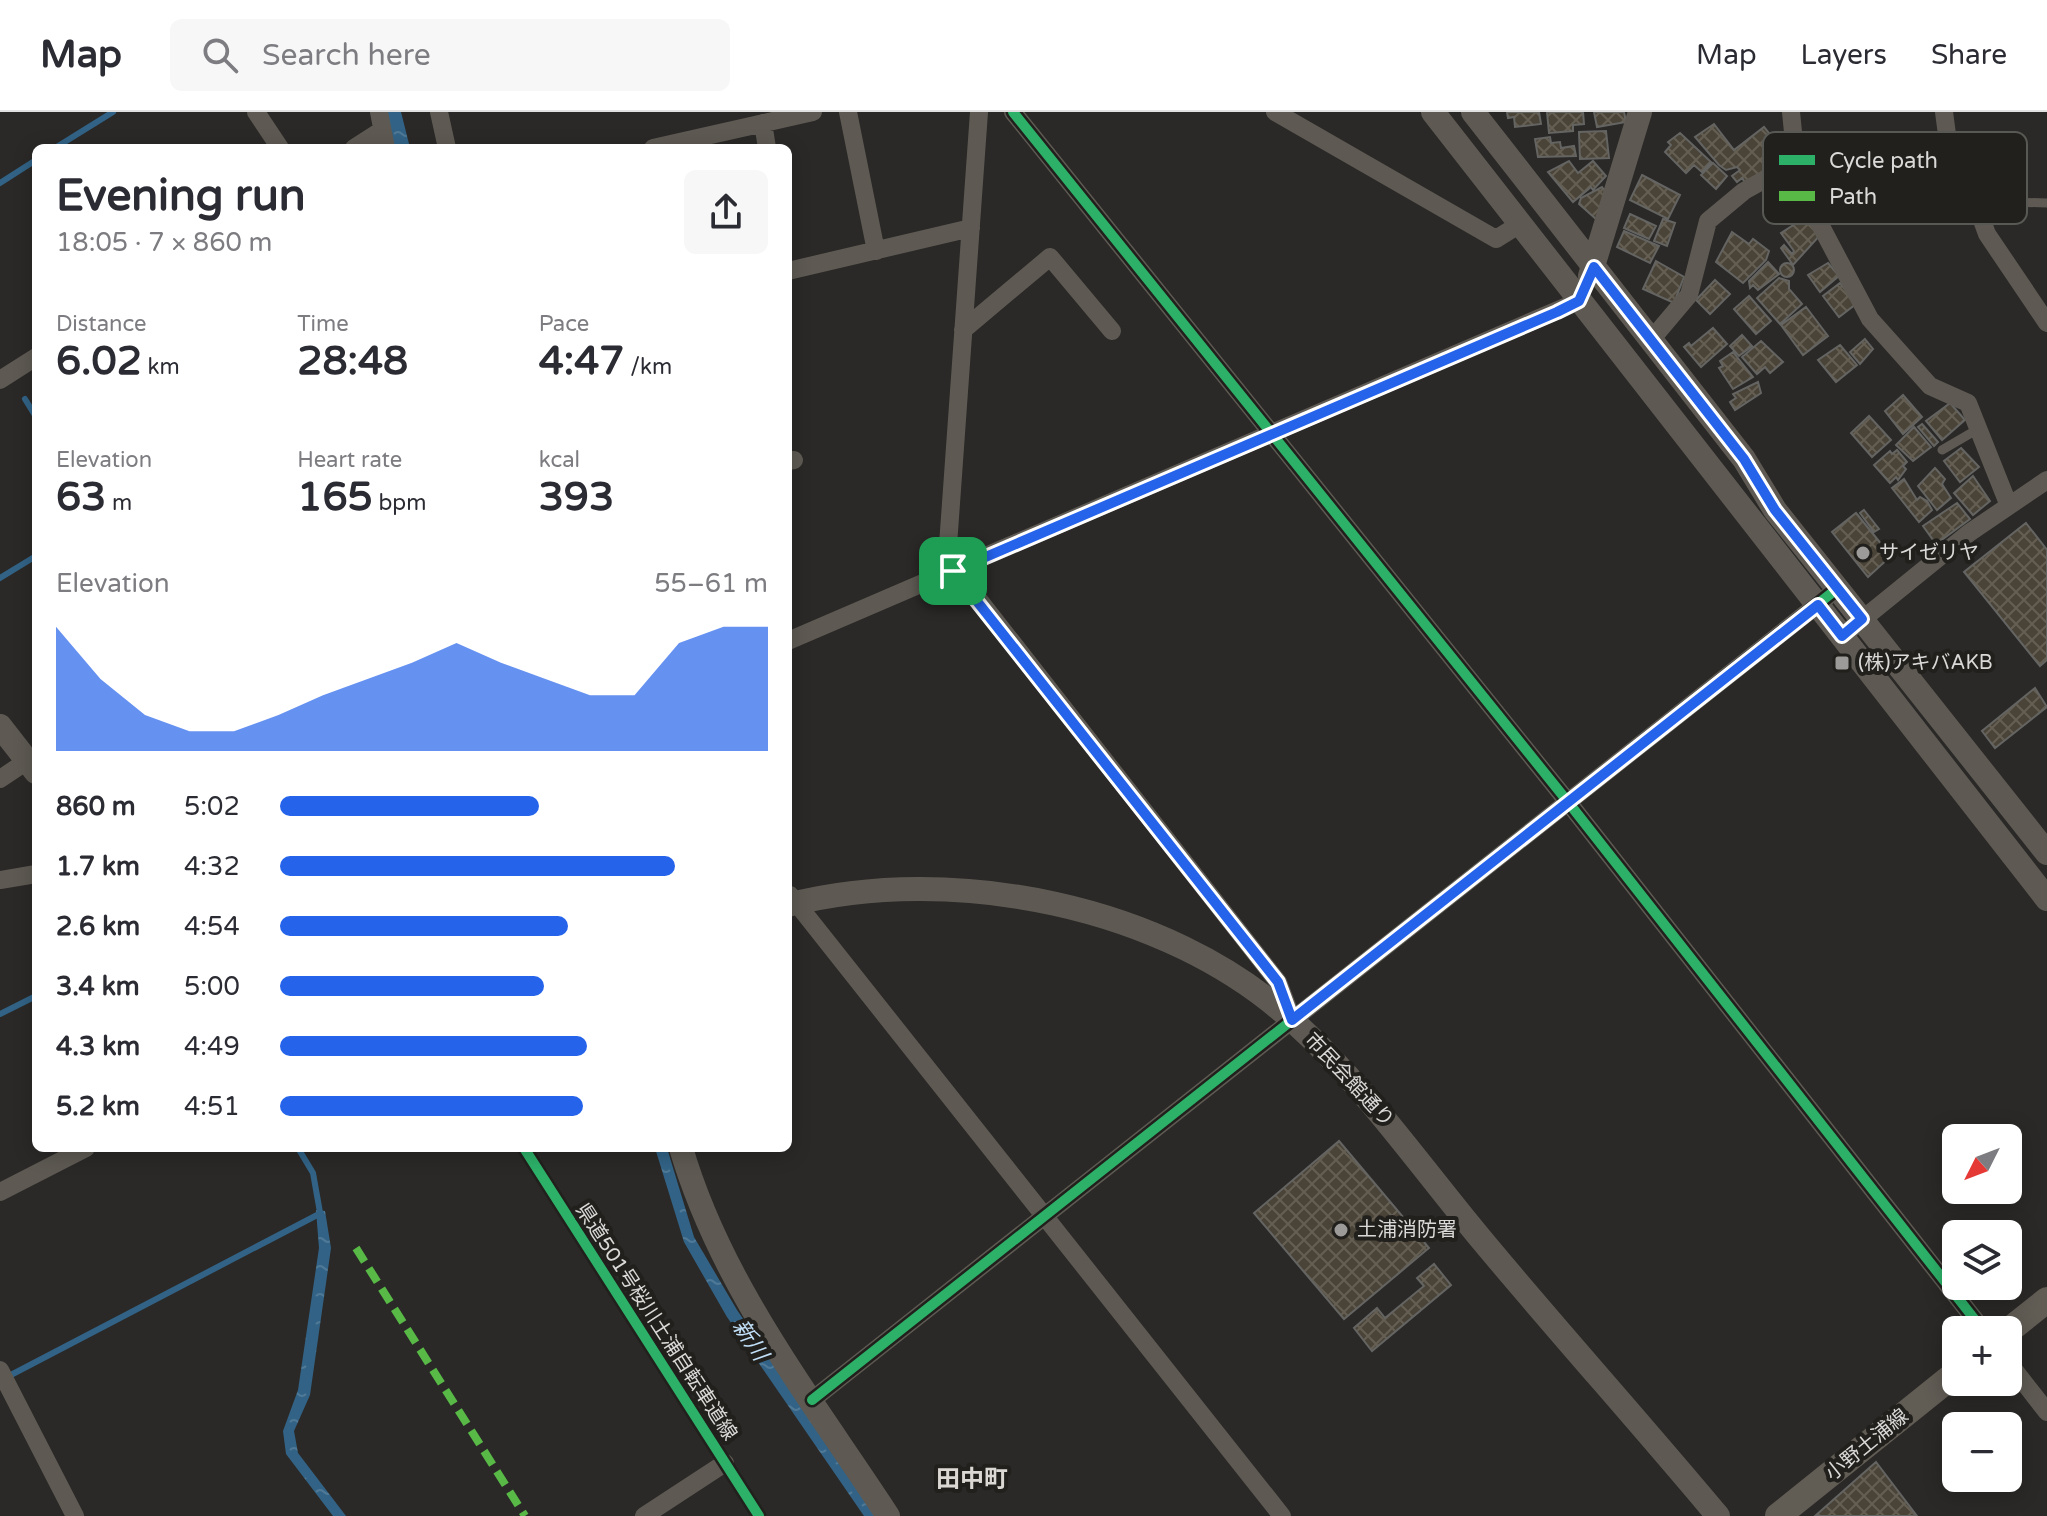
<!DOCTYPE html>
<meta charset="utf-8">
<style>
body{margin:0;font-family:"Varela Round","Noto Sans JP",sans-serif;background:#f7f7f7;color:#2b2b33;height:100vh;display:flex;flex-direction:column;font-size:30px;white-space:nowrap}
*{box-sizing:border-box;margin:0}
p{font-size:26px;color:#7c7c81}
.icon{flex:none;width:44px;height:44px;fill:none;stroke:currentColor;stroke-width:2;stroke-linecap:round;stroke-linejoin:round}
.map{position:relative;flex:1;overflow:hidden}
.sheet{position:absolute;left:32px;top:32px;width:760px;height:1008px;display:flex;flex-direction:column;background:#fff;border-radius:12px;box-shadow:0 4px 20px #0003}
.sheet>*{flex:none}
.needle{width:52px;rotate:228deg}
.fabs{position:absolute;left:1942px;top:1012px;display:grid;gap:16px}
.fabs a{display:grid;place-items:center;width:80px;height:80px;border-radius:12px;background:#fff;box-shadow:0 4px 20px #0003;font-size:40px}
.pin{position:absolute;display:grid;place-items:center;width:68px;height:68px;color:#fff;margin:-34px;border-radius:16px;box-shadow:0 4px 12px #0006}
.round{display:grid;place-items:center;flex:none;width:84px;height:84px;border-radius:12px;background:#f7f7f7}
.head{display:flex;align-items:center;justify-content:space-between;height:136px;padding:0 24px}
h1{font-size:44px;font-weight:700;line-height:60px}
.metrics{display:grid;grid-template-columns:repeat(3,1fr);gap:12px;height:136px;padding:8px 24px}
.metrics div{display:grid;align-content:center}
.metrics b{font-size:40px;font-weight:700}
.metrics small{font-size:22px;font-weight:400}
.metrics p{font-size:22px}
.chart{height:224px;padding:16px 24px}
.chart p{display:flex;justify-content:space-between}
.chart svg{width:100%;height:144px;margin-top:8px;fill:#2563eb;opacity:.7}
ul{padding:0 24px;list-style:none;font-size:26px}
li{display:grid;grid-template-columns:128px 96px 1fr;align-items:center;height:60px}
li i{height:20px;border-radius:10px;background:#2563eb}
header{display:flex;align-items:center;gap:48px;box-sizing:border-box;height:112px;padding:0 40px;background:#fff;border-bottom:2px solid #e1e1e2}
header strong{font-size:38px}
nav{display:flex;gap:44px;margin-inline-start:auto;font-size:28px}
.search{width:560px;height:72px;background:#f7f7f7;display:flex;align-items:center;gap:20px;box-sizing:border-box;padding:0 28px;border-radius:12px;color:#7c7c81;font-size:30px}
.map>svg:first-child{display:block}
</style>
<header>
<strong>Map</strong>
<div class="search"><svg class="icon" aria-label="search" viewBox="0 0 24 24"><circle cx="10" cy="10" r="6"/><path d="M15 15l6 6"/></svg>Search here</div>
<nav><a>Map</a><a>Layers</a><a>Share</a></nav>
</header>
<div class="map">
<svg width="2047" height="1404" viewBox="0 0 2047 1404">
<defs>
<pattern id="water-ripples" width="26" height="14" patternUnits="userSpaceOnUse" patternTransform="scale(2)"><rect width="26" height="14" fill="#326386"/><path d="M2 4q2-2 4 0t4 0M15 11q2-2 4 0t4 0" fill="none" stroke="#4f7996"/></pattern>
<pattern id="building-cross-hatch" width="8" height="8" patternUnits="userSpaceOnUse" patternTransform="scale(2)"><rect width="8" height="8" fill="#4a4337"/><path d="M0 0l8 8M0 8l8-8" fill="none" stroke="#645e53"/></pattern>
</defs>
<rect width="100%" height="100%" fill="#2a2927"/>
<path fill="url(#water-ripples)" d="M385,0H401L410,36H393Z
M655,1036H667L694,1125L737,1198L878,1404H864L727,1205L684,1130Z
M316,1098L325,1099L331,1136L310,1283L294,1319L298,1341L346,1404H333L286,1342L283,1319L298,1278L319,1136Z"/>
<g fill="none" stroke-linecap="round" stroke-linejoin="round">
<path stroke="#326386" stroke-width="6" d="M55,36L113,0
M0,71L36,48
M25,287L36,305
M0,466L36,444
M0,902L36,884
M298,1036L313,1061L321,1106
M7,1265L321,1101"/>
</g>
<path fill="url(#building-cross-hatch)" stroke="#646462" stroke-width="2" d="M1507,0H1539L1541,12L1515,15L1514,5L1508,6Z
M1547,0H1583L1584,12L1573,13V19L1549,21Z
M1594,0H1624L1626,10L1597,15Z
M1714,12L1734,38L1764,15L1784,40L1747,73L1742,66L1737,70L1732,64L1740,58L1737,55L1726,58L1719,53L1695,25Z
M1606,19L1609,46L1580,47L1579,20Z
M1680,21L1711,50L1702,60L1694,53L1686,61L1665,40L1671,33L1668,30Z
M1550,25L1551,31L1560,30L1561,36L1574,34L1576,44L1538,45L1535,27Z
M1569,49L1578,61L1593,49L1606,64L1593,78L1591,75L1573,90L1548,60Z
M1713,51L1727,64L1716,77L1701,63Z
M1642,63L1680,83L1668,107L1630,88Z
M1602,75L1605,79L1597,108L1579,92L1581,86Z
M1630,102L1656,114L1649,127L1624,116Z
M1806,105L1821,122L1793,153L1781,136L1784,133L1792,142L1794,139L1781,121Z
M1663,107L1675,111L1667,134L1654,129Z
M1624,119L1659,134L1650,151L1617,135Z
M1732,120L1749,132L1753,127L1769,139L1766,148L1743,171L1716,150Z
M1656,149L1684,165L1674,191L1643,177Z
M1768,150L1779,162L1758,178L1753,173L1750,176L1749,169Z
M1828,151L1839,164L1820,180L1808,163Z
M1780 158a7 7 0 1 1 14 0a7 7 0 1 1-14 0Z
M1779,166L1789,169V177L1802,192L1780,212L1757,186Z
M1715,168L1730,182L1710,202L1696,188Z
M1840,171L1856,192L1839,205L1823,184Z
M1749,184L1771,209L1756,222L1734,197Z
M1806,195L1828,224L1803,243L1781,213Z
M1713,216L1727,232L1701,255L1684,235L1689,231L1691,234Z
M1742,223L1752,234L1739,244L1730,234Z
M1865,227L1873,237L1860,252L1850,240Z
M1761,229L1783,250L1770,261L1765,255L1757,262L1742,245Z
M1840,233L1857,253L1836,270L1818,248Z
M1733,240L1753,265L1733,277L1719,256L1723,254L1720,249Z
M1758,270L1761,281L1735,298L1730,290L1736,286L1733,282Z
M1903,283L1922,305L1903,322L1885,299Z
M1950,291L1965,308L1942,328L1926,309Z
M1869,304L1891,328L1872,345L1851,321Z
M1922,312L1938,330L1934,334L1918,315Z
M1914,315L1931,335L1913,349L1896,333Z
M1961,336L1979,355L1960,370L1944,349Z
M1897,338L1907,350L1903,354L1906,357L1898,368L1896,365L1890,371L1874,353L1890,339L1892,342Z
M1935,356L1945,367L1942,372L1951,386L1937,398L1918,374Z
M1973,364L1990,389L1973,403L1954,381Z
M1904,367L1917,388L1920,385L1927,389L1932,398L1919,410L1892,376Z
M1957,391L1970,407L1936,432L1923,414Z
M1864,398L1879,417L1874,420L1860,401Z
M1856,401L1891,444L1868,465L1832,420Z
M2026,411L2047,438V548L2040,554L1964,460Z
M2035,576L2047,595L1995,636L1982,619Z
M1339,1029L1429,1136L1344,1207L1254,1101Z
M1434,1152L1451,1173L1372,1239L1354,1216L1377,1196L1385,1206L1424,1174L1417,1166Z
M1876,1350L1917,1404H1815Z"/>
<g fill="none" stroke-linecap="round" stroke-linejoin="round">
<path stroke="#5e5a53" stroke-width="9" d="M1975,89L2047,91
M1942,338L1978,317"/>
<path stroke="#5e5a53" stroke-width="18" d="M256,0L280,36
M379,0L386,36
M439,0L447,36
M848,0L876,139
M979,0L947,447L1278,870L1292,907
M1013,0L1568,690L1983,1218
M1275,0L1496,127L1520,112
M1944,0L1948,30L1967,67L1987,122L2047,211
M763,11L767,36
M354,36L382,18
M653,36L813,0
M1796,50L1836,38L1867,88C1896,70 1918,46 1948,30
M1777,60L1815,103L1870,207L1930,274L1968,291L2009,394
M788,159L971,116
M963,218L1050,145L1112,219
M1651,228L1689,183L1708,109L1744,79L1796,50L1791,0
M0,268L36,245
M788,349L794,348
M1842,524L1969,421L2047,368
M788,529L1579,189
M0,667L36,643
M0,768L36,762
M790,783L1282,1404
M0,1080L86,1036
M2008,1250L2047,1300
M0,1258L75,1404
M812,1288L1827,485
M644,1404L725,1351"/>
<path stroke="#5e5a53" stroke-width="24" d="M1433,0L2047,787
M1473,0L1744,347L1775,398L2047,741
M1590,164L1640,0
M0,614L36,660
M788,793C952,751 1167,793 1293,909C1367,976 1422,1057 1486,1133C1562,1224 1642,1313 1718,1404
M681,1036C721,1173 811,1286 888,1404"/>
<path stroke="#615c54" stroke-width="26" d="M2008,1219L2047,1188
M1778,1404L1956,1261"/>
<path stroke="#58b947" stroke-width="8" stroke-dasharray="16 8" stroke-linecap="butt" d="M356,1136L525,1404"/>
<g stroke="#21201d" stroke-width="15">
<path id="cycleway" d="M1013,0L1568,690L1983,1218
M524,1036L759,1404
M812,1288L1838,476"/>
</g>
<use href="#cycleway" stroke="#2db169" stroke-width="10"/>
</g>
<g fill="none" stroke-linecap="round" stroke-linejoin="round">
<g stroke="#fff" stroke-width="16">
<path id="route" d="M1594,155L1744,347L1775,398L1862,507L1842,524L1818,493L1292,908L1278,870L953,459L1557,200L1579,189Z"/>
</g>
<use href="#route" stroke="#2563eb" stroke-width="10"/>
</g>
<g fill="#9c9b99" stroke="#21201d" stroke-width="3">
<circle cx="1863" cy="441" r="8"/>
<rect x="1834" y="543" width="16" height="16" rx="4"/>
<circle cx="1341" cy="1118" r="8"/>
</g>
<g text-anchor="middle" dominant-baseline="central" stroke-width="8" stroke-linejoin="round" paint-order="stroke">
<g font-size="20" fill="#dad9d7" stroke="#21201d" text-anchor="start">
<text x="1879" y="441">サイゼリヤ</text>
<text x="1858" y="551">(株)アキバAKB</text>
<text x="1357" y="1118">土浦消防署</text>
</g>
<g font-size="20" fill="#dad9d7" stroke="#21201d">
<text transform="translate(1349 968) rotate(47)">市民会館通り</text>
<text transform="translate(656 1210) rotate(57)">県道501号桜川土浦自転車道線</text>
<text transform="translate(1867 1333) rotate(-39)">小野土浦線</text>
</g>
<g font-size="22" font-style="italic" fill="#c3e1f9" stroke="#21201d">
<text transform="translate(750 1228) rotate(56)">新川</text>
</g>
<g font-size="24" font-weight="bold" fill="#dbd8d4" stroke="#21201d">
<text x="972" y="1367">田中町</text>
</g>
</g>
<rect x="1763" y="20" width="264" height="92" rx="12" fill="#21201d" stroke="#585855" stroke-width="2"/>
<rect x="1779" y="43" width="36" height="10" fill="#2db169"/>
<rect x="1779" y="79" width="36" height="10" fill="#58b947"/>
<g font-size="22" fill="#dad9d7">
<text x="1829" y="56">Cycle path</text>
<text x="1829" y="92">Path</text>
</g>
</svg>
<div class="fabs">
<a><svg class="needle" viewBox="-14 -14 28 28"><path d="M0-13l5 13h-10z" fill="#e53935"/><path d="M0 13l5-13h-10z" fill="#7c7c81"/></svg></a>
<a><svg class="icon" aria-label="layers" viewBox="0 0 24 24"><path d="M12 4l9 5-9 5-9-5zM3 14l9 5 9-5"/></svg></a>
<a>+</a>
<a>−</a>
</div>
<div class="pin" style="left:953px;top:459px;background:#1e9e55"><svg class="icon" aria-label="arrive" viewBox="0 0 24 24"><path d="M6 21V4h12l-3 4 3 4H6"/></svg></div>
<section class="sheet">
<div class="head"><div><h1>Evening run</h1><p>18:05 · 7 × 860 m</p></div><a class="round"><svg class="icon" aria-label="share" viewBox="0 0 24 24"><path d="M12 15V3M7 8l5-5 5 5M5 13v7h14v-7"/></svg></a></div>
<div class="metrics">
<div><p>Distance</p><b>6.02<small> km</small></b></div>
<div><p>Time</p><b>28:48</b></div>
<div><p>Pace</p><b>4:47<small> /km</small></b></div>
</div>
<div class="metrics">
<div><p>Elevation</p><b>63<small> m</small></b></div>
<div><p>Heart rate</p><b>165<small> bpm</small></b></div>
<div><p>kcal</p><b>393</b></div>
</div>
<div class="chart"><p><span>Elevation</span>55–61 m</p>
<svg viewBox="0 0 160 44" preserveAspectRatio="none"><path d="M0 44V6L10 22L20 33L30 38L40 38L50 33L60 27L70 22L80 17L90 11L100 17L110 22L120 27L130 27L140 11L150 6L160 6V44z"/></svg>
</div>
<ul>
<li><b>860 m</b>5:02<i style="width:53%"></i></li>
<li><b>1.7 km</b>4:32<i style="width:81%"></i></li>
<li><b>2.6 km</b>4:54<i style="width:59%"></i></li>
<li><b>3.4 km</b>5:00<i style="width:54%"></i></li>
<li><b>4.3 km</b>4:49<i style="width:63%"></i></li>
<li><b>5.2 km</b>4:51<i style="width:62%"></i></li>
</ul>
</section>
</div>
